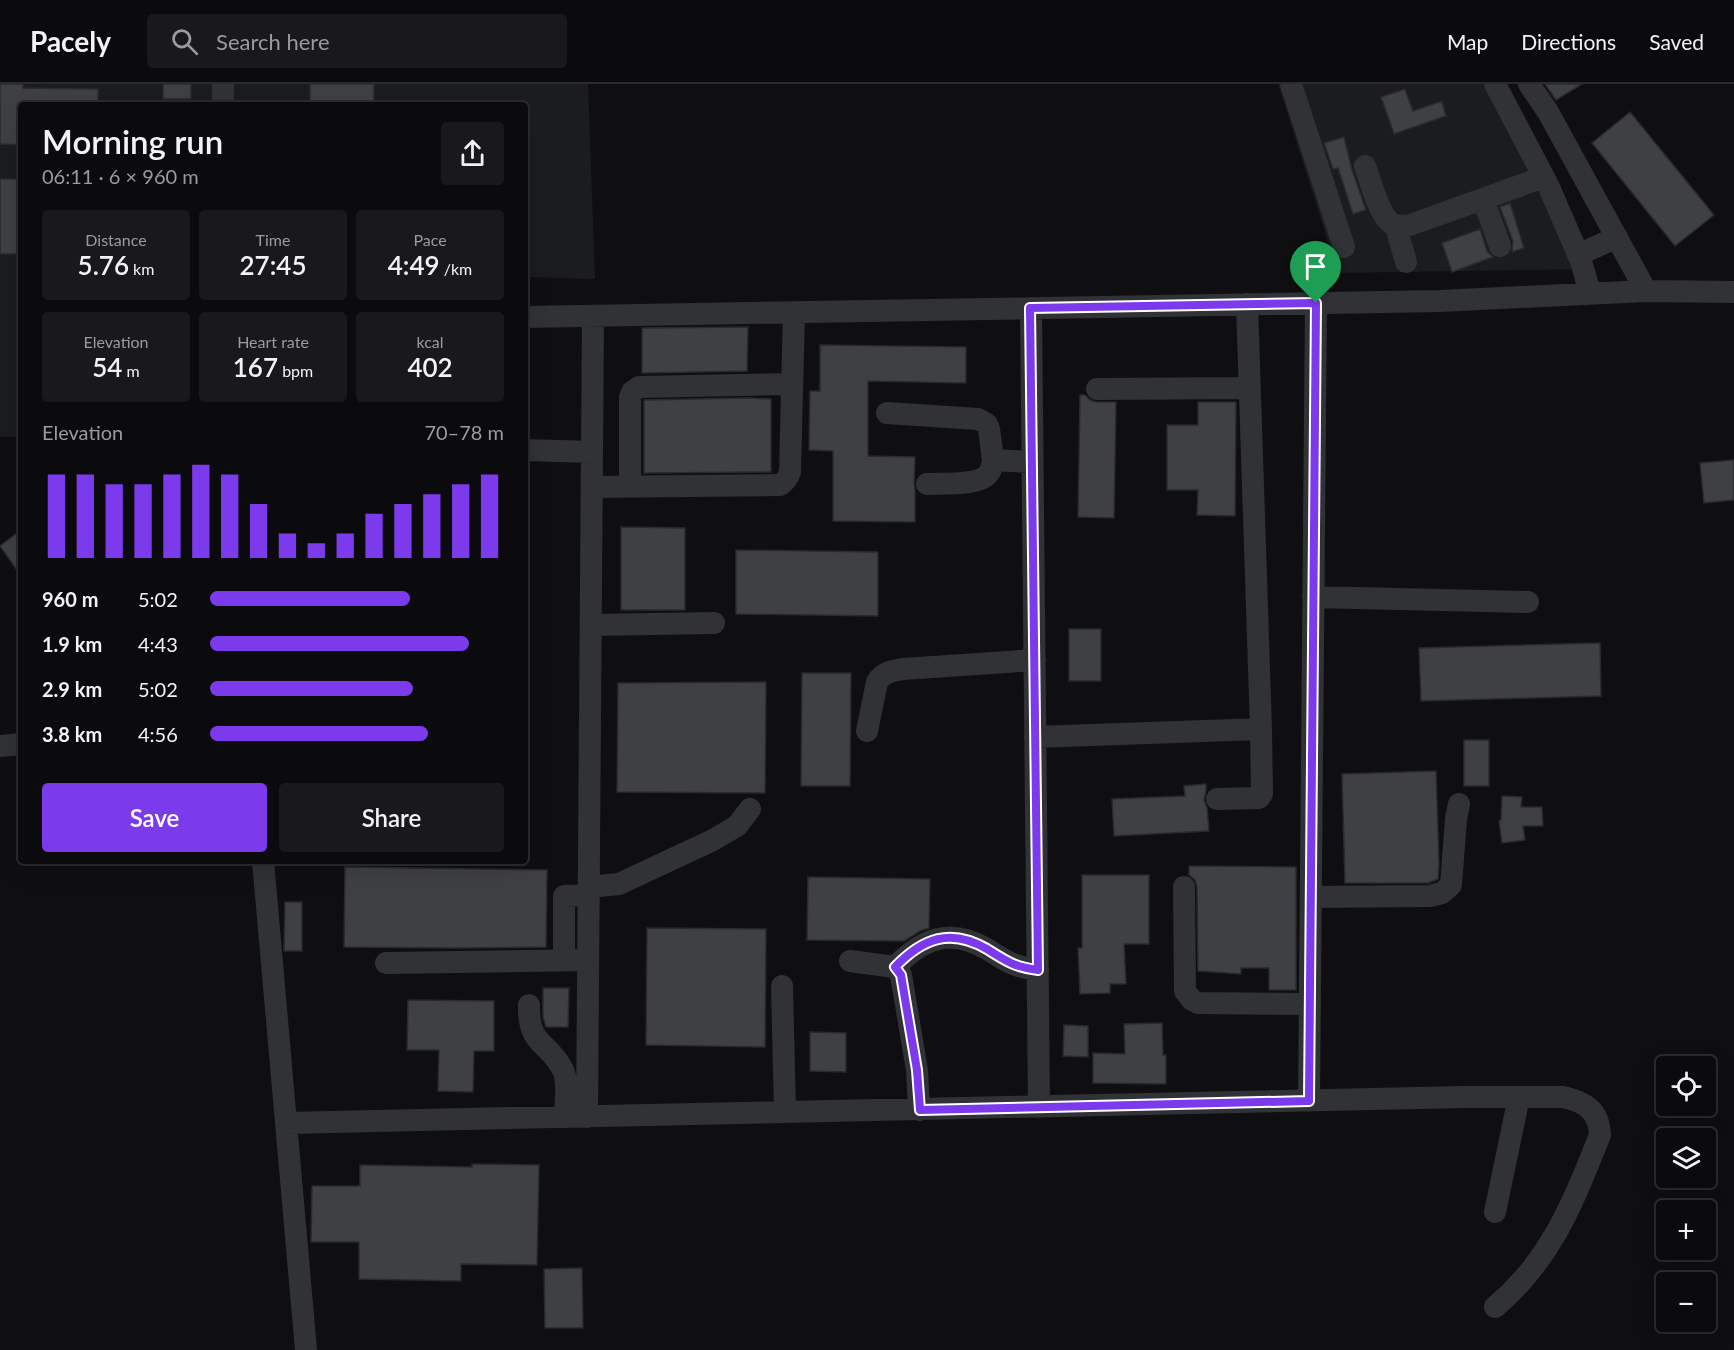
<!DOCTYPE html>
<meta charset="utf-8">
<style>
body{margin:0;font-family:Lato,sans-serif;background:#19191b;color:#f1f3f6;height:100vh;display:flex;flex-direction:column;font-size:22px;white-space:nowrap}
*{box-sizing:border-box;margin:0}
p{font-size:20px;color:#9a9b9d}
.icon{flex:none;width:33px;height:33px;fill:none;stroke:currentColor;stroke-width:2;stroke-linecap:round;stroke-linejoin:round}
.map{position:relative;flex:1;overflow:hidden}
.panel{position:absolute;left:18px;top:18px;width:510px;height:762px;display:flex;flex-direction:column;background:#0b0b0d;border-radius:6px;box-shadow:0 6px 24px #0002,0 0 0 2px #2b2b2e}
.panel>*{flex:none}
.controls{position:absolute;left:1656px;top:972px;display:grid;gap:12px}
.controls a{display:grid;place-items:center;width:60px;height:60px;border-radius:6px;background:#0b0b0d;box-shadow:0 6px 24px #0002,0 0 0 2px #2b2b2e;font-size:30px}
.pin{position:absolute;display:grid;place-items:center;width:51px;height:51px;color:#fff;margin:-62px -26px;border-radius:50% 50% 50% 0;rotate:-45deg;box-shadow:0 0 6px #0007}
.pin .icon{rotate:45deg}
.round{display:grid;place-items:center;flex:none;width:63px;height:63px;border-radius:6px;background:#19191b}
.overview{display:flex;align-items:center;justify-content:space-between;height:102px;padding:0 24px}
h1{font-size:33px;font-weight:600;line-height:45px}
.metrics{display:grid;grid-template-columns:repeat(3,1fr);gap:9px;height:102px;padding:6px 24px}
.metrics div{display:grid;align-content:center;border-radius:6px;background:#19191b;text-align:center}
.metrics b{font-size:26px;font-weight:600}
.metrics small{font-size:16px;font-weight:400}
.metrics p{font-size:16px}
.chart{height:168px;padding:12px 24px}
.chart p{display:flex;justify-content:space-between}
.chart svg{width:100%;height:108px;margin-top:6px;stroke:#7c3aed;stroke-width:6}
.primary-button{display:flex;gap:12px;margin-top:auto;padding:12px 24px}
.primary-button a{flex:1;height:69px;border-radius:6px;background:#7c3aed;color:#fff;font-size:24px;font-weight:600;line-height:69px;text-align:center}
.primary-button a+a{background:#19191b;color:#f1f3f6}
ul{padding:0 24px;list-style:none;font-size:20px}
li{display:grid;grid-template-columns:96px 72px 1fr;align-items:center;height:45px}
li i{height:15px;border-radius:8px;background:#7c3aed}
header{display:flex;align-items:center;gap:36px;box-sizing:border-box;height:84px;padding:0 30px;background:#0b0b0d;border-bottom:2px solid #2b2b2e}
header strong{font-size:28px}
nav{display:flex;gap:33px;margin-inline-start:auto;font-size:21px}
.search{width:420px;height:54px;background:#19191b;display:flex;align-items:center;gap:15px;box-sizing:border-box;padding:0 21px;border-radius:6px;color:#9a9b9d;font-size:22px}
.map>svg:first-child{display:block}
</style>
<header>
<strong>Pacely</strong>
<div class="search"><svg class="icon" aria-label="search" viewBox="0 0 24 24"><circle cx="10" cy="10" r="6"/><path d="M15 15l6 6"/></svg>Search here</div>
<nav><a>Map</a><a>Directions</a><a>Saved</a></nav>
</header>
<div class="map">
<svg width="1734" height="1266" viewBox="0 0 1734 1266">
<rect width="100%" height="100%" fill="#0f0f11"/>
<path fill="#1b1c1e" d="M0,0H588L595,195L525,193V21H21V353H0Z
M1278,0H1501L1593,185L1338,189Z"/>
<path fill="#3e4044" stroke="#292a2d" stroke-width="1.5" d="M0,0H23V4L98,5V21H21V61L0,60Z
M163,0H191V15H163Z
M310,0H374V21H310Z
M1545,0H1582L1556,16Z
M1405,5L1413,27L1442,17L1446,32L1394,50L1381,13Z
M1630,28L1714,131L1675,162L1592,59Z
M1344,53L1352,86L1366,126L1353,130L1338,84L1333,85L1324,59Z
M0,95H21V170H0Z
M1510,119L1524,164L1512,168L1513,157L1500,123Z
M1480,145L1487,167L1493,173L1452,188L1442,159Z
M748,243L747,287L642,289V244Z
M820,261L966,263V299L868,297V372L915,373L914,400L915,406V438L833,437V367L809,366L810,307H820Z
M1080,311H1085L1090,316L1096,318H1116L1114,434L1078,433Z
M747,314L771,315V388L644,389V316Z
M1198,318H1236L1235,432L1197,431L1198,406H1167V341H1198Z
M1734,376V416L1704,419L1700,379Z
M621,443L685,444V526H621Z
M21,446V492L0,462Z
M736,466L878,468V532L736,530Z
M1069,545H1101V597H1069Z
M1600,559L1601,612L1421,617L1419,564Z
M802,589H851L850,702H801Z
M766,598L765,709L617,708L618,599Z
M1464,656H1489V702H1464Z
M1436,687L1439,780L1438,795L1428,799H1345L1342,690Z
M1206,700V707L1204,716L1207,724L1209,747L1114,752L1112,715L1185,712L1184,702Z
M1502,712L1522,713L1521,723H1542L1543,742H1523L1525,756L1502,759L1499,737L1501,736Z
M1189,782L1296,783V906H1269V884H1241V890L1198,887L1197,803L1195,796L1189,791Z
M345,783L547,786L546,863L454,864L344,863Z
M1082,791H1149V860H1124L1126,900H1110V909L1080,910L1078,864H1082Z
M808,793L930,795L929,844L920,847L904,857L807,856Z
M285,818H302V867H284Z
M647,844L766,845L765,963L646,961Z
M543,904H569L568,943H546L543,933Z
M408,916L494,917V967H474L473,1008L438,1007L439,966H407Z
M1162,939L1163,971H1166V1000L1093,999V969L1125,970L1124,940Z
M1064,941L1088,942V973L1063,972Z
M810,948L846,949V988L810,987Z
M472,1080L539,1081L537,1181L461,1180V1197L359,1195V1158H311L312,1102H360V1081L472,1083Z
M582,1184L583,1244H545L544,1185Z"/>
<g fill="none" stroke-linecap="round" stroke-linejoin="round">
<path stroke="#303236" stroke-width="22" d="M1291,0L1344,163
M1495,0L1548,101L1581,177L1590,209
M1529,0L1548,28L1646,207
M223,21V0
M1365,82C1370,96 1379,131 1391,139C1397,143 1403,142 1410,141L1544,93
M1483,115L1500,162
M1401,143L1398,150L1406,178
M1578,171L1617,153
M1031,224L1039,1023
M525,233L1440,217L1646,207L1734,208
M1097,305L1250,304
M887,329L978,335L987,340L989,345L993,376
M525,366L592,368
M927,400C942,399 979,402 988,390C992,386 992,381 993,376L1032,378
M630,402V313L632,308L639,303L792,300
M592,403L780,401C786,397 788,394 790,388L794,228
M1313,513L1528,518
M591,541L714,539
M867,647L877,598C883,588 892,587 903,585L1035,576
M1035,653L1261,645
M0,662L21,660
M1217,715L1259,714L1262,710L1261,645L1247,220
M263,777L306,1266
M589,803L619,800L711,757L737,742L750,725
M1184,803L1185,907L1192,916L1198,919L1310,920
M1311,813L1430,812L1442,809L1451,801L1456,735L1459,720
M564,876V812L589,811
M850,877L895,883L901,891L917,986L919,1026
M386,879L588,876
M895,883C922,855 950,843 987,865C1006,877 1014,883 1038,886
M782,902L785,1028
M529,921C528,963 549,957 563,986C569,999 565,1018 565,1033
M1309,1017L1316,219
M587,1033L593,232
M286,1039L1463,1013H1563C1586,1018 1599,1027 1600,1051C1573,1118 1552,1175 1495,1223
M1495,1128L1519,1013"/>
</g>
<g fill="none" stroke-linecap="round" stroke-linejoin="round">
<g stroke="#fff" stroke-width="12">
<path id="route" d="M1316,219L1309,1017L920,1026L917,986L901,891L895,883C922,855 950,843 987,865C1006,877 1014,883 1038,886L1030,224Z"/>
</g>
<use href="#route" stroke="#7c3aed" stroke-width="8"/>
</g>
</svg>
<div class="controls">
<a><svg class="icon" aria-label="locate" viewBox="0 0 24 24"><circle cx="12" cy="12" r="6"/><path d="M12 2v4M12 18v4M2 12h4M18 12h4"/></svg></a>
<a><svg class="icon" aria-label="layers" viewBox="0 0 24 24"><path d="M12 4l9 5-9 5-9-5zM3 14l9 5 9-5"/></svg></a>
<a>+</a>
<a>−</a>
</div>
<div class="pin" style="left:1316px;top:219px;background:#1e9e55"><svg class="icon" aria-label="arrive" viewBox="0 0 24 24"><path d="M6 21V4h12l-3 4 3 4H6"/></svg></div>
<section class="panel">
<div class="overview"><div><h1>Morning run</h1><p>06:11 · 6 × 960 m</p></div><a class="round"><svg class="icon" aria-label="share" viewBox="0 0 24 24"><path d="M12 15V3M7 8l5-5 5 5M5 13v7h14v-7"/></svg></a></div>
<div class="metrics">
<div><p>Distance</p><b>5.76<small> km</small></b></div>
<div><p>Time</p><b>27:45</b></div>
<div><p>Pace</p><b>4:49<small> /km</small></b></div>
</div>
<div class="metrics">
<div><p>Elevation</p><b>54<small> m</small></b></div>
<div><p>Heart rate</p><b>167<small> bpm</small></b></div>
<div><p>kcal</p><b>402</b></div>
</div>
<div class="chart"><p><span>Elevation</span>70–78 m</p>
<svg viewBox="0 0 160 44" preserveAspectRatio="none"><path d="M5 44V10M15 44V10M25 44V14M35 44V14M45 44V10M55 44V6M65 44V10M75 44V22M85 44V34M95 44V38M105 44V34M115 44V26M125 44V22M135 44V18M145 44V14M155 44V10"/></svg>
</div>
<ul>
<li><b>960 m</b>5:02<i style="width:68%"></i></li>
<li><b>1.9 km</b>4:43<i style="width:88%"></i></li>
<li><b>2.9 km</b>5:02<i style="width:69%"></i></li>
<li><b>3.8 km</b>4:56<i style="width:74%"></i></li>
</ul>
<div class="primary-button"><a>Save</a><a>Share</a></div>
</section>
</div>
